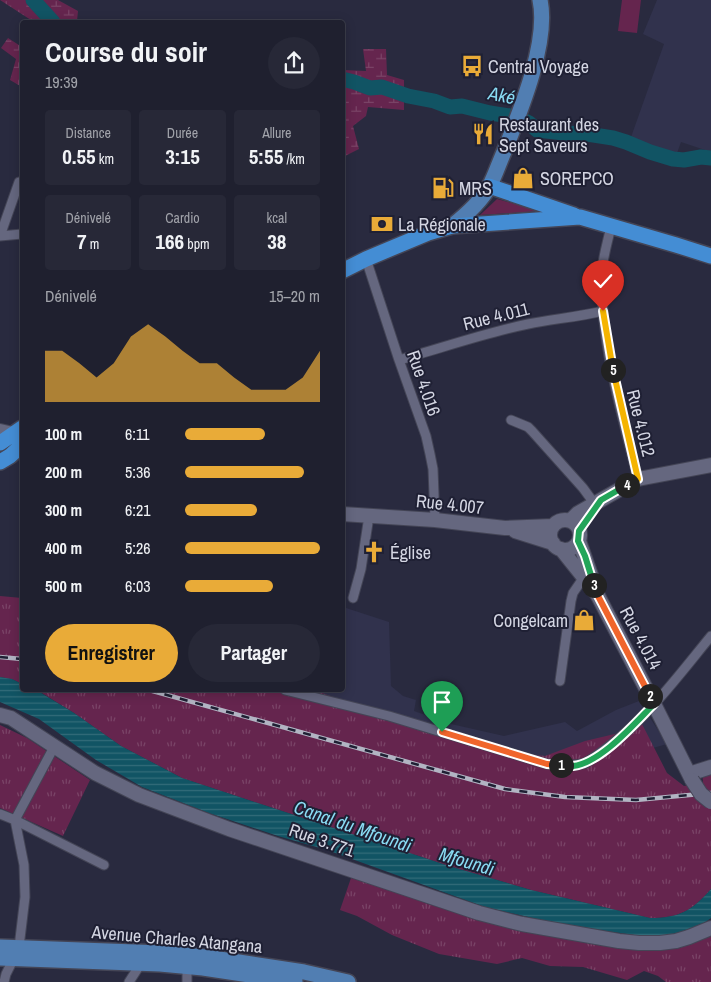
<!DOCTYPE html>
<html lang="fr">
<meta charset="utf-8">
<style>
body{margin:0;font-family:"Archivo Narrow",sans-serif;background:#272837;color:#f1f3f6;height:100vh;display:flex;flex-direction:column;font-size:19px;white-space:nowrap}
*{box-sizing:border-box;margin:0}
p{font-size:16px;color:#a1a3aa}
.icon{flex:none;width:28px;height:28px;fill:none;stroke:currentColor;stroke-width:2;stroke-linecap:round;stroke-linejoin:round}
.map{position:relative;flex:1;overflow:hidden}
.panel{position:absolute;left:20px;top:20px;width:325px;height:672px;display:flex;flex-direction:column;background:#1f202f;border-radius:5px;box-shadow:0 2px 12px #0003,0 0 0 1px #3c3e4b}
.panel>*{flex:none}
.pin{position:absolute;display:grid;place-items:center;width:42px;height:42px;color:#fff;margin:-51px -21px;border-radius:50% 50% 50% 0;rotate:-45deg;box-shadow:0 0 5px #0007}
.pin .icon{rotate:45deg}
.km{position:absolute;width:25px;height:25px;margin:-12px;border-radius:50%;background:#222;color:#fff;font-size:14px;line-height:25px;text-align:center}
.round{display:grid;place-items:center;flex:none;width:52px;height:52px;border-radius:26px;background:#272837}
.overview{display:flex;align-items:center;justify-content:space-between;height:85px;padding:0 25px}
h1{font-size:28px;font-weight:800;line-height:38px}
.figures{display:grid;grid-template-columns:repeat(3,1fr);gap:8px;height:85px;padding:5px 25px}
.figures div{display:grid;align-content:center;border-radius:5px;background:#272837;text-align:center}
.figures b{font-size:21px;font-weight:800}
.figures small{font-size:14px;font-weight:400}
.figures p{font-size:14px}
.chart{height:140px;padding:10px 25px}
.chart p{display:flex;justify-content:space-between}
.chart svg{width:100%;height:90px;margin-top:5px;fill:#e9ab38;opacity:.7}
.primary-button{display:flex;gap:10px;margin-top:auto;padding:10px 25px}
.primary-button a{flex:1;height:58px;border-radius:30px;background:#e9ab38;color:#111;font-size:20px;font-weight:800;line-height:58px;text-align:center}
.primary-button a+a{background:#272837;color:#f1f3f6}
ul{padding:0 25px;list-style:none;font-size:16px}
li{display:grid;grid-template-columns:80px 60px 1fr;align-items:center;height:38px}
li i{height:12px;border-radius:6px;background:#e9ab38}
.map>svg:first-child{display:block}
</style>
<div class="map">
<svg width="711" height="982" viewBox="0 0 711 982">
<defs>
<pattern id="grass-tufts" width="24" height="20" patternUnits="userSpaceOnUse" patternTransform="scale(1.25)"><rect width="24" height="20" fill="#65254e"/><path d="M3 7l-1-3M5 7V3M7 7l1-3M15 17l-1-3M17 17v-4M19 17l1-3" fill="none" stroke="#7a4467"/></pattern>
<pattern id="wetland-marsh" width="20" height="14" patternUnits="userSpaceOnUse" patternTransform="scale(1.25)"><rect width="20" height="14" fill="#65254e"/><path d="M1 5h8M5 5V1M11 12h8M15 12V8" fill="none" stroke="#7a4467"/></pattern>
<pattern id="water-rules" width="6" height="5" patternUnits="userSpaceOnUse" patternTransform="scale(1.25)"><rect width="6" height="5" fill="#115464"/><path d="M0 2.5h6" fill="none" stroke="#336c7a"/></pattern>
</defs>
<rect width="100%" height="100%" fill="#292a3f"/>
<path fill="#31324d" d="M657,0H711V152L681,142L676,156L666,153V154L630,140L664,44L643,34Z
M343,607L389,622L391,686L403,696L416,700L414,711L451,724L504,736L565,722L577,731L616,710L639,701L667,744L600,763L565,767L268,690H342Z"/>
<path fill="url(#grass-tufts)" d="M0,596L22,598V684L12,679L0,677Z
M37,690H314L431,733L481,748L545,756L585,741L619,733L642,724L667,773L684,786L703,782L702,770L711,767V889C692,911 679,918 650,918L531,890L449,866L182,778L121,746L74,713Z
M0,725L27,738L90,780L63,836L0,808Z
M351,878L438,904L615,945L711,934V982H666L658,976L644,971L627,980L583,967L550,966L522,958L497,964L439,954L392,935L357,916L340,910Z"/>
<path fill="url(#wetland-marsh)" d="M0,0H58L78,11L77,21L84,22H34Z
M8,38L22,47V87L10,80L16,59L1,48Z
M363,49H386L387,75L404,80V110L368,107L366,116L353,126L359,149L343,157V70L366,71Z"/>
<path fill="#65254e" d="M622,0H641L637,33L618,31Z
M497,199L541,211L480,215Z"/>
<path fill="url(#water-rules)" d="M0,677L12,679L22,684V690L38,691L74,713L121,746L182,778L449,866L531,890L650,918C679,918 692,911 711,889V918L704,923L681,935L649,937L563,925L485,907L327,850L278,836L209,813L142,787L96,760L39,719L0,702Z"/>
<g fill="none" stroke-linecap="round" stroke-linejoin="round">
<path stroke="#115464" stroke-width="15" d="M33,0L53,22
M342,79L354,82L370,88L382,87L408,96L434,101L450,107L462,106L490,113L517,117L529,123L537,130L564,133L587,134L613,138L626,142L650,152L673,159L684,160L701,157L711,158"/>
<g stroke="#444556" stroke-width="11">
<path id="street" d="M611,226C608,241 603,256 602,271C599,339 622,413 638,479
M0,236L19,182
M0,236L22,234
M366,259L399,360L426,436L430,454L433,469L435,520
M399,360C442,348 484,333 528,324C553,319 578,317 603,311
M511,420L528,427L532,431L583,488L594,503
M353,598L361,569L369,516
M560,681L571,601L573,593L584,577
M285,690L389,716L547,764C560,765 573,767 585,763C593,759 600,753 607,748C648,717 679,675 711,636
M54,747L15,820L104,865
M0,814L15,820L24,865L25,897L19,947
M187,967V982
M4,982L6,974L14,958
M129,982L138,968L143,963"/>
</g>
<g stroke="#444556" stroke-width="16">
<path id="secondary" d="M0,431L13,434L22,438
M342,514L435,520L505,528L553,526
M550 535a15 15 0 1 1 30 0a15 15 0 1 1-30 0Z
M570,521L578,513L638,479L711,465
M515,531L553,543
M579,541L594,584
M561,549L597,594L654,704L692,780
M0,715L11,718L95,773L139,795L229,829L479,913L522,924L619,941L639,943H660L676,941L689,937L711,928
M689,774L711,767"/>
</g>
<g stroke="#444556" stroke-width="18">
<path id="primary" d="M452,226C466,215 480,203 489,187C495,176 499,163 504,152C520,112 549,42 540,0
M0,947L162,953L206,957L304,972L348,982
M0,958L160,964L203,968L295,982"/>
</g>
<g stroke="#444556" stroke-width="18">
<path id="highway" d="M489,186L574,215
M342,271L366,259L428,233L452,226L580,217L676,245L711,256
M0,443L22,428
M0,462L10,456L22,445"/>
</g>
<use href="#street" stroke="#65677f" stroke-width="9"/>
<use href="#secondary" stroke="#65677f" stroke-width="14"/>
<use href="#primary" stroke="#517eb2" stroke-width="15"/>
<use href="#highway" stroke="#448dd4" stroke-width="15"/>
<g stroke="#b2b4c3" stroke-width="4.5">
<path id="rail" d="M0,657L22,659
M149,690L505,789L565,797L636,800L711,793"/>
</g>
<use href="#rail" stroke="#1f2034" stroke-width="2.5" stroke-dasharray="8" stroke-linecap="butt"/>
<g stroke="#444556" stroke-width="16" stroke-linecap="butt">
<path id="secondary-bridge" d="M692,780L701,794L711,802"/>
</g>
<use href="#secondary-bridge" stroke="#65677f" stroke-width="14"/>
</g>
<g fill="none" stroke-linecap="round" stroke-linejoin="round">
<g stroke="#fff" stroke-width="10">
<path id="split-1" d="M442,732L547,764L561,765"/>
</g>
<g stroke="#fff" stroke-width="10">
<path id="split-2" d="M561,765C565,765 569,766 573,766C601,763 635,723 654,704L650,696"/>
</g>
<g stroke="#fff" stroke-width="10">
<path id="split-3" d="M594,585L597,594L650,696"/>
</g>
<g stroke="#fff" stroke-width="10">
<path id="split-4" d="M594,585L585,556L578,541L579,531L601,500L627,485"/>
</g>
<g stroke="#fff" stroke-width="10">
<path id="split-5" d="M613,370L638,479L627,485"/>
</g>
<g stroke="#fff" stroke-width="10">
<path id="split-6" d="M603,311L613,370"/>
</g>
<use href="#split-1" stroke="#f0652b" stroke-width="6"/>
<use href="#split-2" stroke="#22a559" stroke-width="6"/>
<use href="#split-3" stroke="#f0652b" stroke-width="6"/>
<use href="#split-4" stroke="#22a559" stroke-width="6"/>
<use href="#split-5" stroke="#f5b400" stroke-width="6"/>
<use href="#split-6" stroke="#f5b400" stroke-width="6"/>
</g>
<defs>
<g id="bus-bare" transform="scale(1.725)"><path d="M-5-6H5V4H4V6H2V4H-2V6H-4V4H-5ZM-3.5-4V0h7V-4ZM-3.5 1.2v1.5H-2V1.2ZM2 1.2v1.5H3.5V1.2Z" fill="#e9ab38" stroke="#1f2034" stroke-width="2.5" paint-order="stroke"/></g>
<g id="restaurant-bare" transform="scale(1.725)"><path d="M-5-6h1v4h1v-4h1v4h1v-4h1v5L-1.5 .5V6h-2V.5L-5-1ZM5-6V6H3V1.5H1.5Q1.5-4 5-6Z" fill="#e9ab38" stroke="#1f2034" stroke-width="2.5" paint-order="stroke"/></g>
<g id="shop-bare" transform="scale(1.725)"><path d="M-5-2.5h2.3a2.7 3.5 0 0 1 5.4 0H5L5.5 6h-11ZM-1.5-2.5h3a1.5 2.3 0 0 0-3 0Z" fill="#e9ab38" stroke="#1f2034" stroke-width="2.5" paint-order="stroke"/></g>
<g id="fuel-bare" transform="scale(1.725)"><path d="M-5.5-6h7V0h2V4h1.3V-2.5L3-4.5l.8-.8L6-3V5H2.5V1h-1V6h-7ZM-4.2-4.7v3.2H.2V-4.7Z" fill="#e9ab38" stroke="#1f2034" stroke-width="2.5" paint-order="stroke"/></g>
<g id="bank-bare" transform="scale(1.725)"><path d="M-6-4H6V4H-6ZM0-2.3a2.3 2.3 0 1 0 0 4.6a2.3 2.3 0 1 0 0-4.6Z" fill="#e9ab38" stroke="#1f2034" stroke-width="2.5" paint-order="stroke"/></g>
<g id="church-bare" transform="scale(1.725)"><path d="M-1.2-6h2.4v3.5h3.3v2.4h-3.3V6h-2.4V-.1h-3.3v-2.4h3.3Z" fill="#e9ab38" stroke="#1f2034" stroke-width="2.5" paint-order="stroke"/></g>
</defs>
<g fill-rule="evenodd">
<use href="#bus-bare" x="472" y="66"/>
<use href="#restaurant-bare" x="483" y="134"/>
<use href="#shop-bare" x="523" y="178"/>
<use href="#fuel-bare" x="443" y="188"/>
<use href="#bank-bare" x="382" y="224"/>
<use href="#church-bare" x="374" y="552"/>
<use href="#shop-bare" x="584" y="620"/>
</g>
<g text-anchor="middle" dominant-baseline="central" stroke-width="4" stroke-linejoin="round" paint-order="stroke">
<g font-size="18" fill="#d4d6e3" stroke="#1f2034" text-anchor="start">
<text x="488" y="66">Central Voyage</text>
<text x="499" y="124">Restaurant des<tspan x="499" dy="21">Sept Saveurs</tspan></text>
<text x="540" y="178">SOREPCO</text>
<text x="459" y="188">MRS</text>
<text x="398" y="224">La Régionale</text>
<text x="390" y="552">Église</text>
<text x="568" y="620" text-anchor="end">Congelcam</text>
</g>
<g font-size="18" fill="#d4d6e3" stroke="#1f2034">
<text transform="translate(496 316) rotate(-14)">Rue 4.011</text>
<text transform="translate(424 383) rotate(71)">Rue 4.016</text>
<text transform="translate(641 423) rotate(76)">Rue 4.012</text>
<text transform="translate(450 504) rotate(6)">Rue 4.007</text>
<text transform="translate(641 638) rotate(62)">Rue 4.014</text>
<text transform="translate(322 840) rotate(19)">Rue 3.771</text>
<text transform="translate(177 939) rotate(5)">Avenue Charles Atangana</text>
</g>
<g font-size="19" font-style="italic" fill="#89dbf3" stroke="#1f2034">
<text transform="translate(502 95) rotate(11)">Aké</text>
<text transform="translate(353 826) rotate(19)">Canal du Mfoundi</text>
<text transform="translate(467 861) rotate(17)">Mfoundi</text>
</g>
</g>
</svg>
<div class="pin" style="left:442px;top:732px;background:#1e9e55"><svg class="icon" aria-label="arrive" viewBox="0 0 24 24"><path d="M6 21V4h12l-3 4 3 4H6"/></svg></div>
<div class="pin" style="left:603px;top:311px;background:#d93025"><svg class="icon" aria-label="check" viewBox="0 0 24 24"><path d="M5 12l5 5 9-10"/></svg></div>
<b class="km" style="left:561px;top:765px">1</b>
<b class="km" style="left:650px;top:696px">2</b>
<b class="km" style="left:594px;top:585px">3</b>
<b class="km" style="left:627px;top:485px">4</b>
<b class="km" style="left:613px;top:370px">5</b>
<section class="panel">
<div class="overview"><div><h1>Course du soir</h1><p>19:39</p></div><a class="round"><svg class="icon" aria-label="share" viewBox="0 0 24 24"><path d="M12 15V3M7 8l5-5 5 5M5 13v7h14v-7"/></svg></a></div>
<div class="figures">
<div><p>Distance</p><b>0.55<small> km</small></b></div>
<div><p>Durée</p><b>3:15</b></div>
<div><p>Allure</p><b>5:55<small> /km</small></b></div>
</div>
<div class="figures">
<div><p>Dénivelé</p><b>7<small> m</small></b></div>
<div><p>Cardio</p><b>166<small> bpm</small></b></div>
<div><p>kcal</p><b>38</b></div>
</div>
<div class="chart"><p><span>Dénivelé</span>15–20 m</p>
<svg viewBox="0 0 160 44" preserveAspectRatio="none"><path d="M0 44V19L10 19L20 25L30 32L40 25L50 12L60 6L70 12L80 19L90 25L100 25L110 32L120 38L130 38L140 38L150 32L160 19V44z"/></svg>
</div>
<ul>
<li><b>100 m</b>6:11<i style="width:59%"></i></li>
<li><b>200 m</b>5:36<i style="width:88%"></i></li>
<li><b>300 m</b>6:21<i style="width:53%"></i></li>
<li><b>400 m</b>5:26<i style="width:100%"></i></li>
<li><b>500 m</b>6:03<i style="width:65%"></i></li>
</ul>
<div class="primary-button"><a>Enregistrer</a><a>Partager</a></div>
</section>
</div>
